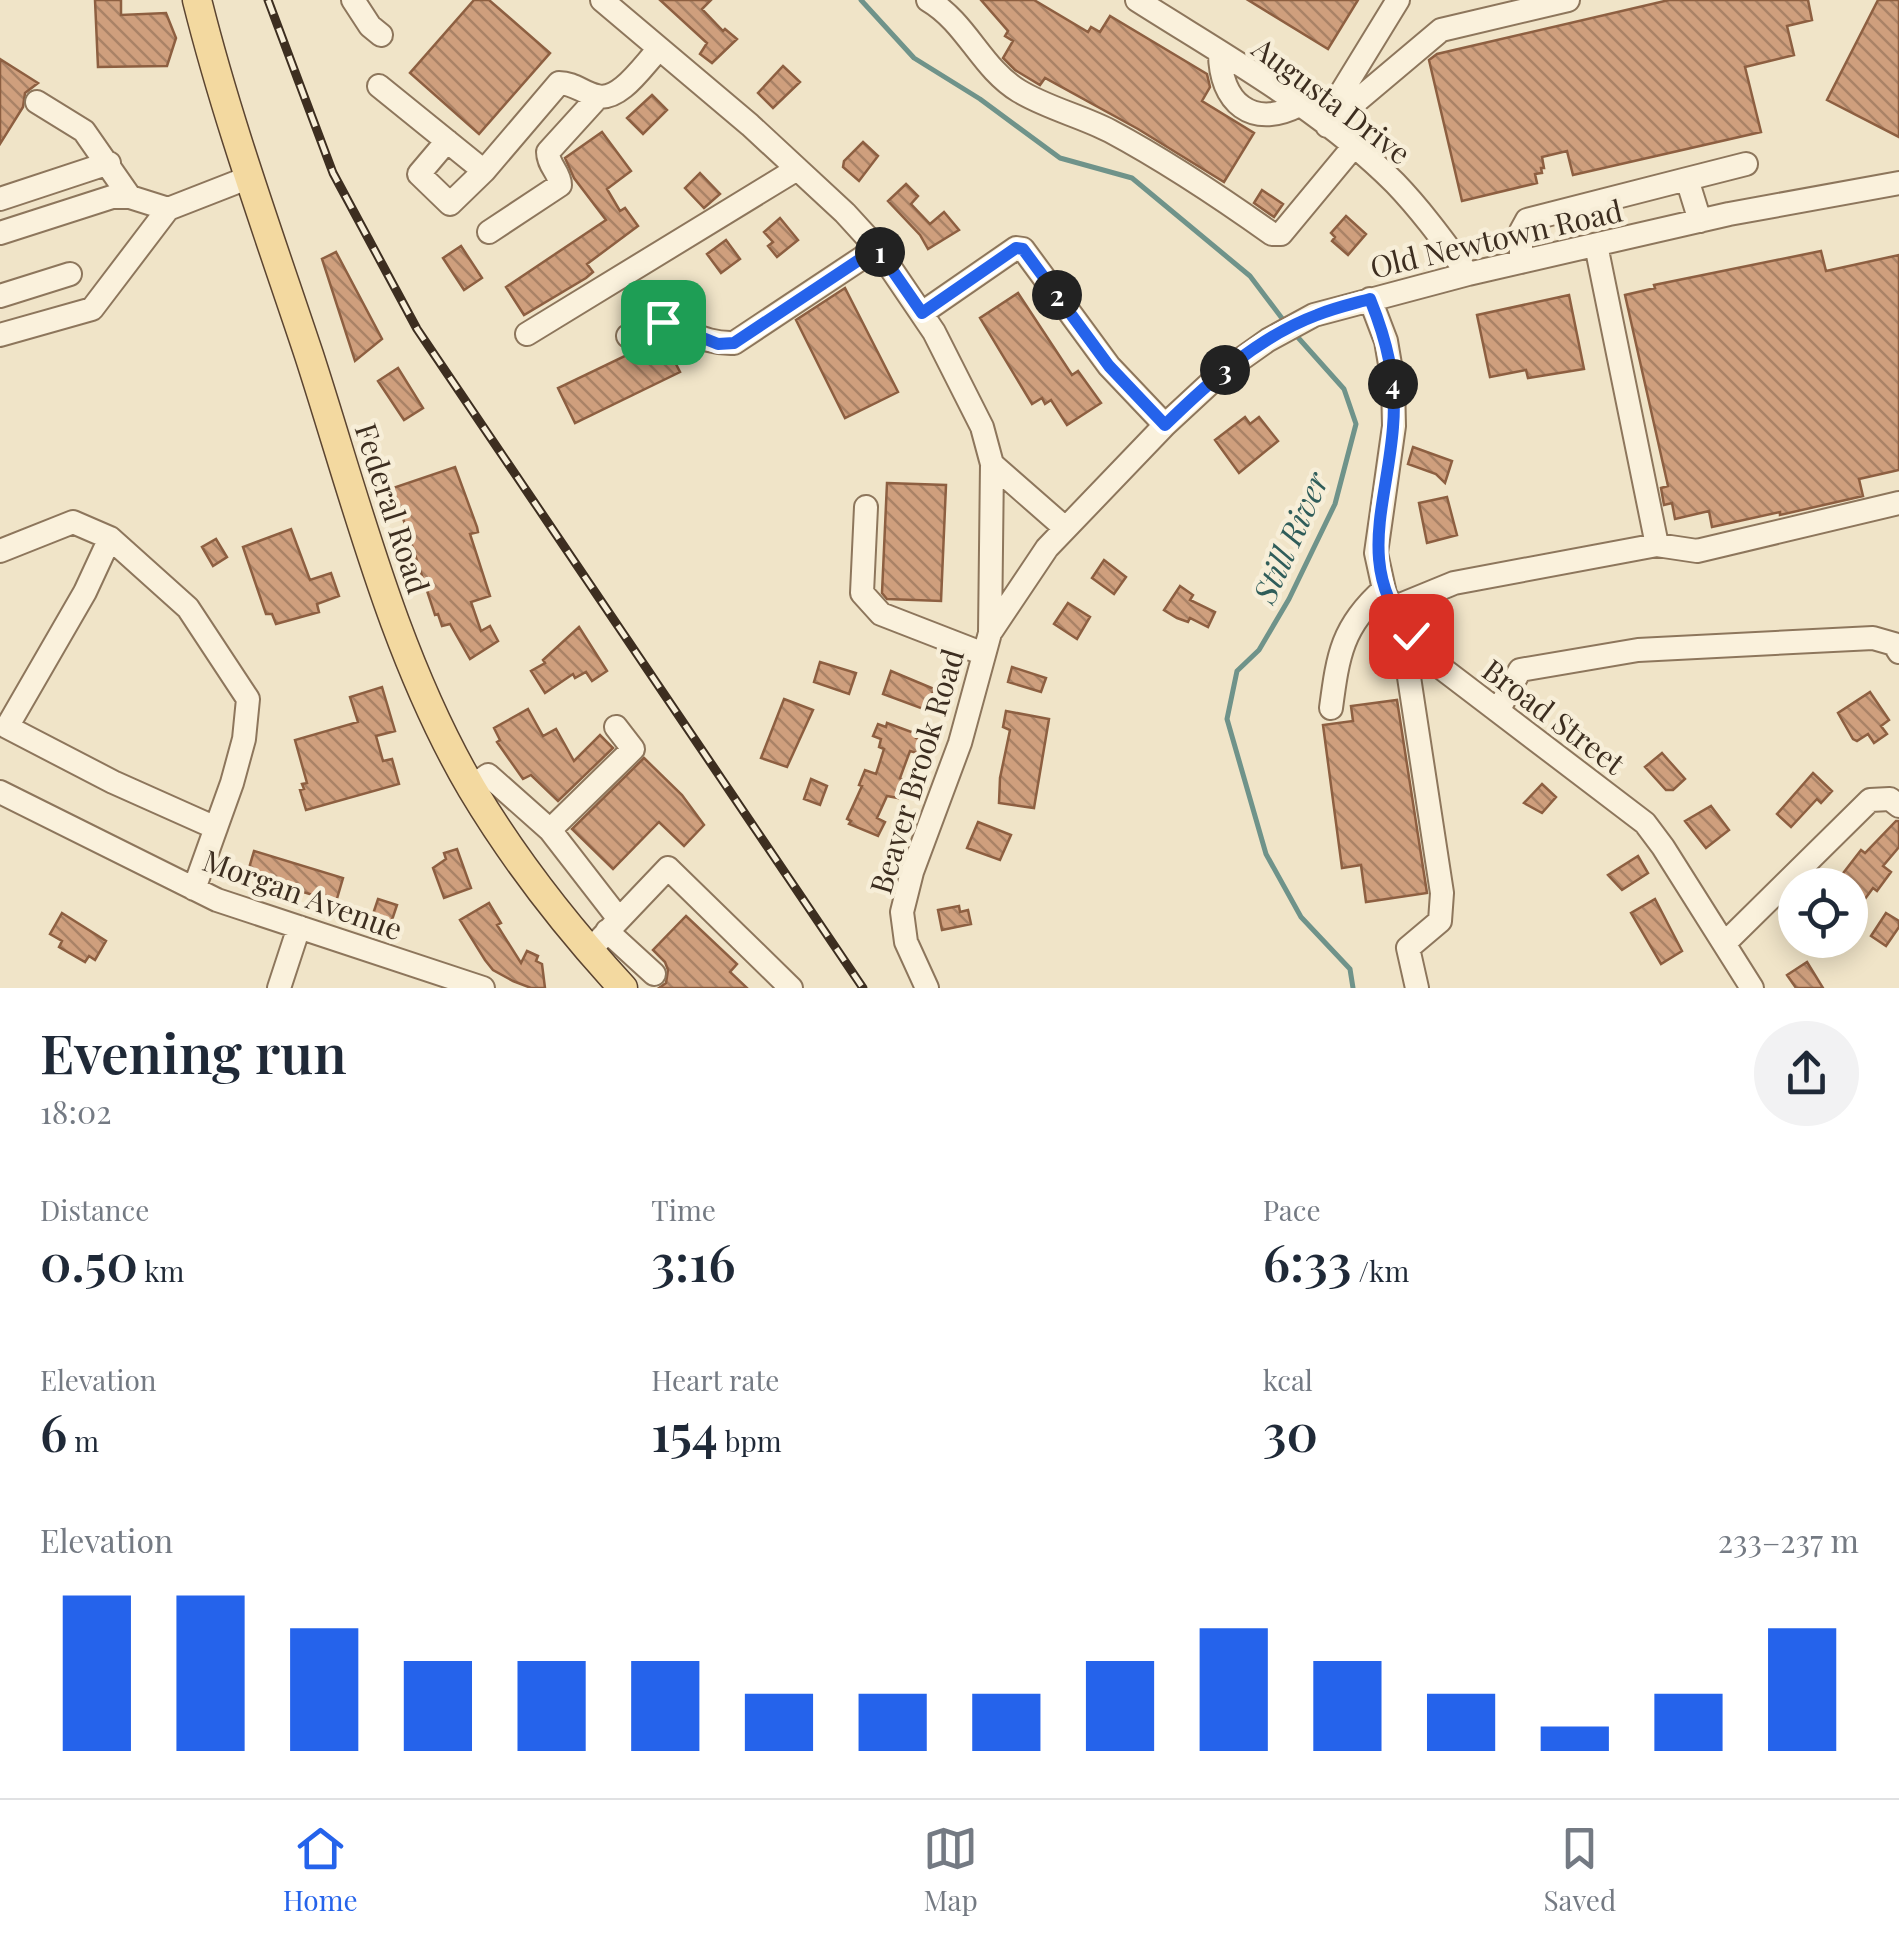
<!DOCTYPE html>
<meta charset="utf-8">
<style>
body{margin:0;font-family:"Playfair Display",serif;background:#f2f2f3;color:#1f2937;height:100vh;display:flex;flex-direction:column;font-size:38px;white-space:nowrap}
*{box-sizing:border-box;margin:0}
p{font-size:32px;color:#747a83}
.icon{flex:none;width:55px;height:55px;fill:none;stroke:currentColor;stroke-width:2;stroke-linecap:round;stroke-linejoin:round}
.map{position:relative;height:988px;overflow:hidden}
.panel{display:flex;flex-direction:column;background:#fff;flex:1}
.panel>*{flex:none}
.controls{position:absolute;left:1778px;top:868px;display:grid;gap:20px}
.controls a{display:grid;place-items:center;width:90px;height:90px;border-radius:50%;background:#fff;box-shadow:0 5px 25px #0003;font-size:50px}
.pin{position:absolute;display:grid;place-items:center;width:85px;height:85px;color:#fff;margin:-42px;border-radius:20px;box-shadow:0 5px 15px #0006}
.km{position:absolute;width:50px;height:50px;margin:-25px;border-radius:50%;background:#222;color:#fff;font-size:28px;line-height:50px;text-align:center}
.round{display:grid;place-items:center;flex:none;width:105px;height:105px;border-radius:52px;background:#f2f2f3}
.head{display:flex;align-items:center;justify-content:space-between;height:170px;padding:0 40px}
h1{font-size:55px;font-weight:600;line-height:75px}
.metrics{display:grid;grid-template-columns:repeat(3,1fr);gap:15px;height:170px;padding:10px 40px}
.metrics div{display:grid;align-content:center}
.metrics b{font-size:50px;font-weight:600}
.metrics small{font-size:28px;font-weight:400}
.metrics p{font-size:28px}
.chart{height:280px;padding:20px 40px}
.chart p{display:flex;justify-content:space-between}
.chart svg{width:100%;height:180px;margin-top:10px;stroke:#2563eb;stroke-width:6}
.menu{display:flex;justify-content:space-around;align-items:center;height:140px;border-top:2px solid #e0e1e3;background:#fff;font-size:28px;color:#747a83}
.menu a{display:grid;justify-items:center;gap:5px}
.menu .current{color:#2563eb}
.map>svg:first-child{display:block}
</style>
<div class="map">
<svg width="1899" height="988" viewBox="0 0 1899 988">
<defs>
<pattern id="building-back-hatch" width="6" height="6" patternUnits="userSpaceOnUse" patternTransform="scale(2.5)"><rect width="6" height="6" fill="#cf9f7d"/><path d="M-1 5l2 2M0 0l6 6M5-1l2 2" fill="none" stroke="#a98266"/></pattern>
</defs>
<rect width="100%" height="100%" fill="#f0e4c8"/>
<g fill="none" stroke-linecap="round" stroke-linejoin="round">
<path stroke="#6f938a" stroke-width="5" d="M861,0L914,58L980,99L1060,158L1132,178L1250,276L1284,321
M1294,333L1344,389L1356,424L1335,504L1289,599L1259,650L1237,671L1227,719L1266,854L1301,917L1350,969L1353,988"/>
</g>
<path fill="url(#building-back-hatch)" stroke="#8d5f41" stroke-width="2.5" d="M95,0H121V15L166,13L176,38L167,66L98,67Z
M474,0H489L550,53L479,134L410,73Z
M660,0H711L702,9L723,31L725,29L737,39L712,63L700,54L707,43Z
M981,0H1034L1088,32L1091,27L1100,32L1110,16L1207,74L1210,87L1202,101L1254,133L1224,182L1138,129L1045,78L1040,85L1015,70L1003,58L1013,41L1005,36L1008,31Z
M1248,0H1358L1328,49Z
M1669,0H1808L1812,20L1787,26L1794,55L1745,67L1761,132L1573,175L1567,151L1542,157L1544,168H1541L1542,173L1535,174L1537,183L1462,201L1429,60L1437,54Z
M1878,0H1899V137L1827,100Z
M0,59L38,83L25,93L23,107L0,144Z
M783,66L800,82L773,108L758,93Z
M652,95L667,110L643,134L627,118Z
M602,132L631,171L607,189L620,211L625,208L638,226L587,264L593,272L586,278L524,315L506,287L606,220L574,178L565,158Z
M863,142L878,156L859,181L843,167L844,161Z
M700,173L720,194L704,208L685,188Z
M906,184L918,196L911,204L930,224L944,212L959,230L928,249L920,235L888,201Z
M1262,190L1283,204L1274,217L1254,203Z
M1346,216L1366,234L1348,255L1332,241L1335,237L1331,233Z
M780,218L798,240L777,257L768,246L773,242L764,232Z
M726,240L740,259L721,273L707,254Z
M461,246L482,278L464,290L443,258Z
M1821,251L1826,271L1899,255V470L1859,479L1863,496L1780,515V512L1712,527L1709,511L1675,519L1672,503L1664,505L1661,488L1668,486L1625,295L1655,288L1654,285Z
M336,252L382,339L355,361L322,259Z
M845,288L898,392L845,418L796,320Z
M1018,293L1072,375L1078,371L1101,403L1067,425L1051,400L1045,404L1042,398L1032,404L980,318Z
M1569,295L1584,369L1528,378L1526,370L1490,377L1477,315Z
M658,340L664,341L680,372L575,423L558,388Z
M398,368L423,408L404,420L378,381Z
M1245,417L1250,424L1259,417L1278,441L1239,473L1215,440Z
M1413,447L1452,461L1445,483L1436,474L1408,464Z
M455,467L477,527L478,532L470,534L490,596L471,602L481,631L490,626L498,641L470,659L450,624L442,626L438,614L435,615L393,488Z
M887,483L946,485L941,601L887,599L882,593Z
M1447,497L1457,535L1427,543L1419,503Z
M291,529L310,580L331,573L339,596L317,604L319,612L276,624L272,614H266L243,547Z
M216,539L227,557L213,566L202,547Z
M1104,560L1126,577L1114,594L1092,578Z
M1180,586L1193,595L1190,600L1215,612L1208,627L1190,618L1188,622L1177,618L1164,610Z
M1068,603L1090,617L1077,639L1054,624Z
M579,627L607,671L592,681L586,672L575,678L573,674L545,693L531,671L545,663L543,660Z
M820,662L856,673L849,694L814,682Z
M1012,667L1046,678L1041,692L1008,682Z
M891,671L934,689L926,710L883,694Z
M382,687L395,731L376,736L383,761L392,759L399,784L306,810L300,790L304,789L302,784L307,783L295,740L358,722L350,697Z
M1870,692L1889,720L1881,726L1887,734L1874,743L1868,734L1857,741L1853,739L1838,713Z
M784,699L813,710L787,767L761,758Z
M1397,700L1427,893L1366,902L1361,865L1342,868L1323,725L1353,721L1351,706Z
M528,709L543,736L556,729L574,761L600,735L613,748L558,801L531,775L523,779L497,742L500,740L494,728Z
M1006,711L1049,719L1034,808L999,803L1000,778L1010,730L1003,727Z
M887,723L917,734L916,738L922,740L917,753L910,751L900,778L904,781L898,798L887,796L877,818L885,822L878,836L849,824L851,821L847,819L862,786L859,785L865,770L876,774L884,749L879,747L881,739L873,736L878,724L886,727Z
M1662,753L1685,779L1673,790H1666L1645,767Z
M644,758L682,795L704,825L684,846L659,822L613,869L572,829Z
M1813,773L1832,791L1821,803L1817,799L1791,827L1777,814Z
M811,779L827,786L820,805L804,799Z
M1542,784L1556,797L1542,813L1524,803Z
M1711,806L1729,830L1706,848L1685,821Z
M1896,821H1899V847L1883,866L1891,872L1877,891L1873,888L1862,903L1858,900L1850,909V885H1834L1861,850L1865,853Z
M978,822L1011,835L1000,860L967,848Z
M457,849L471,888L444,898L433,868L446,859L444,853Z
M254,851L343,878L336,902L247,875Z
M1638,856L1648,873L1622,890L1608,875Z
M378,899L397,905L391,923L372,917Z
M1655,899L1682,951L1661,964L1631,913Z
M489,903L501,923L497,925L521,963L527,951L538,956L536,961L542,964L545,988H531L513,981L493,970L485,960L460,920Z
M959,906L960,912L968,910L971,924L942,930L938,910Z
M62,913L106,941L95,960L89,956L85,962L59,947L62,941L50,934Z
M1886,913L1899,921V927L1886,946L1871,936Z
M686,916L737,964L730,972L747,988H659L666,983L668,970L665,962L653,950Z
M1807,962L1823,988H1796L1787,975Z"/>
<g fill="none" stroke-linecap="round" stroke-linejoin="round">
<g stroke="#8d765c" stroke-width="26">
<path id="minor" d="M353,0L370,26L381,35
M602,0L750,125L845,213L877,248L934,332L982,427L992,464L990,633L960,743L912,872L902,912L906,942L927,988
M928,0C967,23 981,68 1019,91C1047,108 1081,116 1110,131C1166,161 1220,197 1272,234H1281L1354,146
M1137,0C1225,56 1321,109 1395,183C1422,211 1445,243 1468,274
M1220,53C1220,102 1252,130 1299,105
M379,86L484,171L559,83C574,83 583,93 597,96C620,102 644,64 659,49
M37,102L84,131L130,197
M1325,119L1398,0
M1327,126L1441,30L1568,0
M447,141L419,174L450,204L484,171
M1687,179L1746,164
M0,199L109,163
M489,232L560,185C560,172 548,166 548,152L598,97
M0,233L112,197H130L168,209
M1596,245L1657,545L1697,551L1899,503
M1521,262V231L1527,220L1687,179L1700,221
M0,296L70,274
M1370,299L1386,341L1393,382L1394,426L1376,553L1385,594L1403,625L1431,660L1645,823L1663,847L1752,988
M922,313L1016,248L1023,249L1109,366L1165,425
M527,334L797,169
M0,335L92,309L168,209L250,177
M628,336C674,307 687,345 734,343L877,248
M992,464L1065,528
M866,507L862,593L881,614L984,654
M110,538L85,592L7,727L113,782L216,828
M0,551L73,522L110,538L188,608L248,699L244,739L232,783L194,889
M1393,608L1454,583L1657,545
M992,630L1047,548L1165,425L1220,374L1268,340L1314,315L1468,274L1729,214L1899,183
M1411,635L1407,664L1442,893L1440,921L1408,948L1417,988
M1331,708C1338,655 1342,626 1384,589
M1498,711L1520,670L1638,650L1873,638L1894,644L1899,652
M616,727L633,749L550,830L619,919
M471,787L488,775L550,830
M0,792L217,900L483,988
M607,931L654,974
M1726,942L1870,800L1890,799L1899,806
M589,951L668,868L791,988
M279,988L299,927"/>
</g>
<g stroke="#5b4430" stroke-width="31">
<path id="major" d="M197,0C227,120 270,238 309,355C356,500 394,656 472,789C515,861 566,926 623,988"/>
</g>
<use href="#minor" stroke="#faf1dc" stroke-width="22"/>
<use href="#major" stroke="#f3d9a0" stroke-width="28"/>
<g stroke="#3d2e20" stroke-width="9">
<path id="rail" d="M268,0L333,173L417,329L863,988"/>
</g>
<use href="#rail" stroke="#f7eed8" stroke-width="5" stroke-dasharray="15" stroke-linecap="butt"/>
</g>
<g fill="none" stroke-linecap="round" stroke-linejoin="round">
<g stroke="#fff" stroke-width="20">
<path id="route" d="M663,322L718,344L734,343L877,248L922,313L1016,248L1023,249L1109,366L1165,425C1209,382 1258,337 1317,315C1334,308 1352,304 1370,299C1387,341 1397,381 1393,427C1387,506 1355,566 1411,636"/>
</g>
<use href="#route" stroke="#2563eb" stroke-width="12"/>
</g>
<g text-anchor="middle" dominant-baseline="central" stroke-width="9" stroke-linejoin="round" paint-order="stroke">
<g font-size="30" fill="#3d2e20" stroke="#f7eed8">
<text transform="translate(1332 100) rotate(37)">Augusta Drive</text>
<text transform="translate(1496 238) rotate(-13)">Old Newtown Road</text>
<text transform="translate(393 508) rotate(72)">Federal Road</text>
<text transform="translate(1554 716) rotate(37)">Broad Street</text>
<text transform="translate(916 771) rotate(-73)">Beaver Brook Road</text>
<text transform="translate(303 894) rotate(20)">Morgan Avenue</text>
</g>
<g font-size="32" font-style="italic" fill="#2f5d5a" stroke="#f7eed8">
<text transform="translate(1289 537) rotate(-66)">Still River</text>
</g>
</g>
</svg>
<div class="controls">
<a><svg class="icon" aria-label="locate" viewBox="0 0 24 24"><circle cx="12" cy="12" r="6"/><path d="M12 2v4M12 18v4M2 12h4M18 12h4"/></svg></a>
</div>
<div class="pin" style="left:663px;top:322px;background:#1e9e55"><svg class="icon" aria-label="arrive" viewBox="0 0 24 24"><path d="M6 21V4h12l-3 4 3 4H6"/></svg></div>
<div class="pin" style="left:1411px;top:636px;background:#d93025"><svg class="icon" aria-label="check" viewBox="0 0 24 24"><path d="M5 12l5 5 9-10"/></svg></div>
<b class="km" style="left:880px;top:252px">1</b>
<b class="km" style="left:1057px;top:295px">2</b>
<b class="km" style="left:1225px;top:370px">3</b>
<b class="km" style="left:1393px;top:384px">4</b>
</div>
<section class="panel">
<div class="head"><div><h1>Evening run</h1><p>18:02</p></div><a class="round"><svg class="icon" aria-label="share" viewBox="0 0 24 24"><path d="M12 15V3M7 8l5-5 5 5M5 13v7h14v-7"/></svg></a></div>
<div class="metrics">
<div><p>Distance</p><b>0.50<small> km</small></b></div>
<div><p>Time</p><b>3:16</b></div>
<div><p>Pace</p><b>6:33<small> /km</small></b></div>
</div>
<div class="metrics">
<div><p>Elevation</p><b>6<small> m</small></b></div>
<div><p>Heart rate</p><b>154<small> bpm</small></b></div>
<div><p>kcal</p><b>30</b></div>
</div>
<div class="chart"><p><span>Elevation</span>233–237 m</p>
<svg viewBox="0 0 160 44" preserveAspectRatio="none"><path d="M5 44V6M15 44V6M25 44V14M35 44V22M45 44V22M55 44V22M65 44V30M75 44V30M85 44V30M95 44V22M105 44V14M115 44V22M125 44V30M135 44V38M145 44V30M155 44V14"/></svg>
</div>
</section>
<nav class="menu">
<a class="current"><svg class="icon" aria-label="home" viewBox="0 0 24 24"><path d="M3 11l9-7 9 7M6 9v11h12V9"/></svg>Home</a>
<a><svg class="icon" aria-label="map" viewBox="0 0 24 24"><path d="M3 6l6-2 6 2 6-2v14l-6 2-6-2-6 2zM9 4v14M15 6v14"/></svg>Map</a>
<a><svg class="icon" aria-label="saved" viewBox="0 0 24 24"><path d="M7 4h10v16l-5-4-5 4z"/></svg>Saved</a>
</nav>
